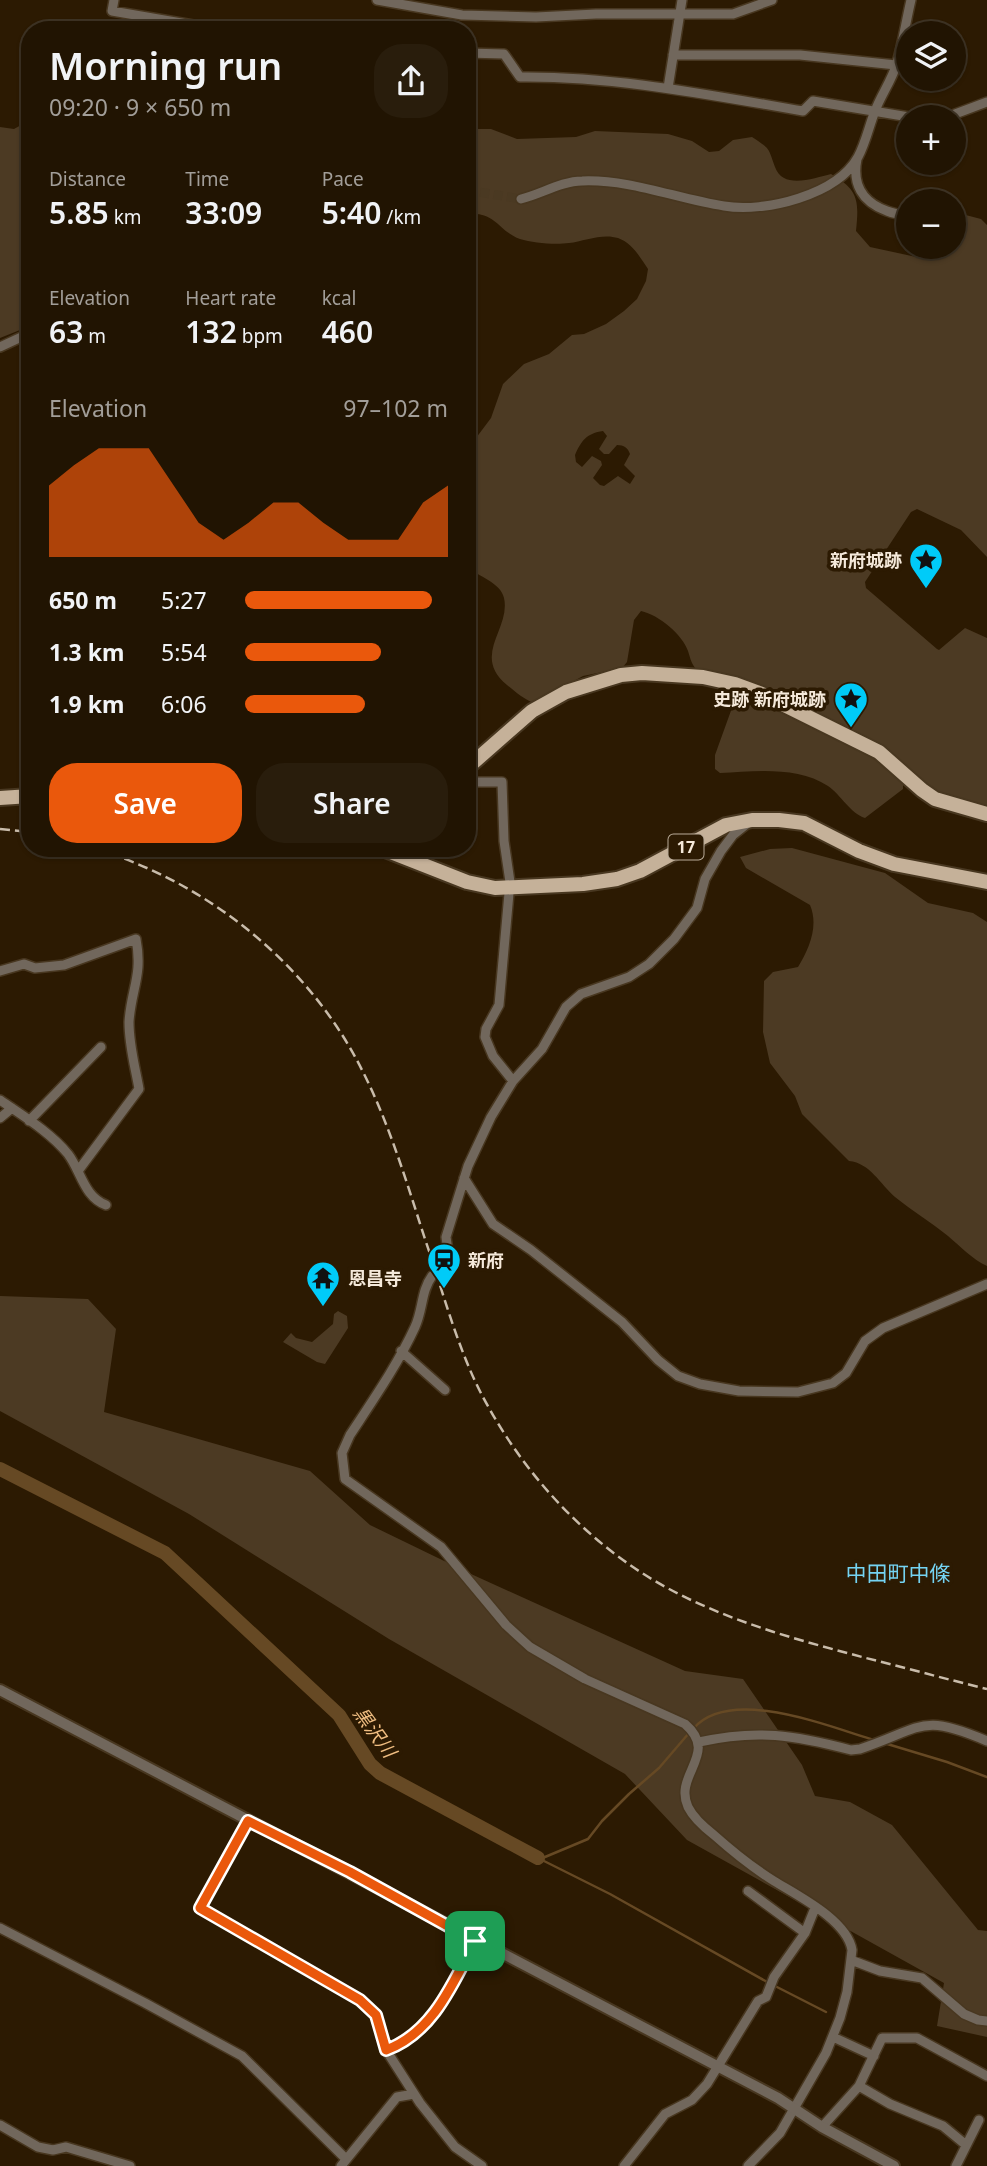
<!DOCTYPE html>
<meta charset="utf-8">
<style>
body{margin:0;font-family:"Noto Sans","Noto Sans JP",sans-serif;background:#291d0c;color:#f1f3f6;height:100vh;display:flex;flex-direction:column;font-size:26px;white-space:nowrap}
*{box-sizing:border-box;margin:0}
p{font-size:23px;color:#a29e99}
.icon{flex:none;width:38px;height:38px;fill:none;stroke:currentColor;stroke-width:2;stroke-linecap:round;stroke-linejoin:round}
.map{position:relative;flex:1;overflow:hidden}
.side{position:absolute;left:21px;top:21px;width:455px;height:836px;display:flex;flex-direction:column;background:#211402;border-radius:28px;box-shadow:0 2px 5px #0004,0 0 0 2px #3e3324}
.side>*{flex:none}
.controls{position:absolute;left:896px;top:21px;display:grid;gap:14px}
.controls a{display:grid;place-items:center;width:70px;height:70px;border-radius:50%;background:#211402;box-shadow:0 2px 5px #0004,0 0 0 2px #3e3324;font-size:35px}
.pin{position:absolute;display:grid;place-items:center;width:60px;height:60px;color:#fff;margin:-30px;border-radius:14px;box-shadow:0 4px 10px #0006}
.round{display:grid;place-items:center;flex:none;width:74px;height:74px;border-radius:28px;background:#291d0c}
.head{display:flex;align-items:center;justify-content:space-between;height:119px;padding:0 28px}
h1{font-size:38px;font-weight:600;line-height:52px}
.metrics{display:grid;grid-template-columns:repeat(3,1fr);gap:10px;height:119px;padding:7px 28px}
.metrics div{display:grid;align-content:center}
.metrics b{font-size:30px;font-weight:600}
.metrics small{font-size:19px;font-weight:400}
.metrics p{font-size:19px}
.chart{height:196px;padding:14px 28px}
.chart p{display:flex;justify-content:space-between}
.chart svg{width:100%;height:126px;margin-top:7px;fill:#ea580c;opacity:.7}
.action{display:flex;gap:14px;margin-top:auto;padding:14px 28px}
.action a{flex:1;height:80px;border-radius:28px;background:#ea580c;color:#fff;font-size:28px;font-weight:600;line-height:80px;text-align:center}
.action a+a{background:#291d0c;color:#f1f3f6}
ul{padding:0 28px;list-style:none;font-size:23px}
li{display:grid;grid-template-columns:112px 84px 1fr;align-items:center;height:52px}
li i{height:18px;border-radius:9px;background:#ea580c}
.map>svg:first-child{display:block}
</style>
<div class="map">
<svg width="987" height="2166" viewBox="0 0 987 2166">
<rect width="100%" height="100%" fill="#2c1a02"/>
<path fill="#4c3a23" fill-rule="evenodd" d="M30,120V326L0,338V127L14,129Z
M467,129H491L517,139L576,137L595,131L668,134L692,141L709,152L719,151L733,140L752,137C770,149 768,147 775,167C783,190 814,178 831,174C859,190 859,201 856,231L870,247L921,258L944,252L948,247H954V212L981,219L987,225V557L961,530L917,509L911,512L865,582L866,588L937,649L939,650L965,628L987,638V808L940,796L887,753L698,671C691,664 691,660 688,651C682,634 659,615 641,611L634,620L627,662L622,668L583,676L534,703C523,699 516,692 507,685C471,655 511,629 504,598C501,583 478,576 467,567V450L491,418L503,384L524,364L549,354L572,335L584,334L606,324L624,311L637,299L646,281L648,269C640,257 632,243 618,238C603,233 584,241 569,243C555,245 533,243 520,239C498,231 496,211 467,214ZM603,431L607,436L599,449L604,454H609L617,445C624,445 628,448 630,454L624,465L635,476L630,484L618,476L604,486L600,485L593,478L602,465L601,461L592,456L582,467L576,462L575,455C581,441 587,433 603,431Z
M742,691L877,757L903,780V789L865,818C850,813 841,795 828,786C798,766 755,771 720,773L715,769V755L737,694Z
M792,848L885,873L928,903L973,913L987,922V1266C972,1259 961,1247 948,1236C931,1222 912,1211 895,1197C880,1184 870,1163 849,1161L802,1114L795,1096L770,1063L763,1032L764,981L773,972L798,967C809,949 819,926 810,905L746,868L740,857L770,849Z
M0,1296L88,1299L116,1329L104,1412L310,1471L370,1525L471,1574L685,1671L743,1679L802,1765L815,1796L850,1802L892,1825L978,1930L987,1931V2037L937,2026L944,1983L687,1840L625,1774L389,1639L189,1514L0,1411Z
M338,1311L347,1316L348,1328L325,1364L317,1362L283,1342L291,1333L296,1338L312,1342L333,1324L334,1314Z"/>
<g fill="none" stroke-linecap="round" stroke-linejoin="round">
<path stroke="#664924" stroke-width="2.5" d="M694,1728C731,1686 830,1727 874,1740
M884,1743L947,1762L987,1777
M538,1858L545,1857L588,1839L602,1821L629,1794L659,1768L689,1733
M538,1858L610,1894L769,1983
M775,1986L826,2012"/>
<path stroke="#664924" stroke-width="14" d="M0,1469L165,1553L339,1715L370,1764L380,1773L538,1858"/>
<path stroke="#4a3922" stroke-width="9" stroke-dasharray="9 4.5" stroke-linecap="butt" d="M467,190L521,199
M432,1276L446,1263"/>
<g stroke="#483720" stroke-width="12">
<path id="minor" d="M114,0L112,11L222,30
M377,0L462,15L536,17L596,14H733L772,0
M467,53L504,54L520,77C615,76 709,95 803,111L813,101L909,117
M673,55H800L896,65
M668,88L682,0
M947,117L987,102
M857,159C852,184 862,202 887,211C894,214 901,214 908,217
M521,199C541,194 562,181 582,181C631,179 677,199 724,206C765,213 837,195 858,157C866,142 869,126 875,111C881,95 892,80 897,63C903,42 906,21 911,0
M0,347L30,333
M467,782H502L504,841L510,882L499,1005L486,1029L485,1037L493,1056L513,1081
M0,971L24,964L35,968L64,965L136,939C143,976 131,989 129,1022C129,1046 135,1066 139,1089L78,1171
M0,1100C23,1116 50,1132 68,1154C81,1171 84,1197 106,1205
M0,1118L12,1108
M29,1121L101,1047
M464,1178L493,1224L531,1250L622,1322L658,1360L678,1376L700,1384L739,1391L798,1392L833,1383L846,1373L865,1341L883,1328L987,1284
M446,1263L449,1258L446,1237L468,1166L491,1117L513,1081L542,1049L566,1007L581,994L629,977L649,964L674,939L697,908L705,879L721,851L733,835L748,823
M432,1276C421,1291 423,1310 415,1327C398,1364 373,1400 350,1435L342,1453L345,1479L441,1547L506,1625L530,1647L585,1679L685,1724C720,1754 673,1774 688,1807C693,1817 705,1828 714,1835C732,1851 753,1868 774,1881C798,1896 847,1920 852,1950L847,1992L840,2018L826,2053L780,2133L748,2166
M401,1351L445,1390
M699,1742C757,1729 794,1735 851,1750L860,1749C923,1728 920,1712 987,1741
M248,1821L200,1908L360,2000L376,2015L386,2050L420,2103L455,2147L482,2166
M748,1891L805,1933
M0,1928L145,2003L242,2056L346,2159
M851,1960L880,1971L922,1978L964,2014L978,2020L987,2021
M833,2037L874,2056
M386,2050C433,2033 453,1983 475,1941
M859,2086L890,2104L943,2126L966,2145
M0,2125L38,2147L53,2150L66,2147L130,2166
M822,2127L859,2086L882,2038H917L987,2076
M341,2166L397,2097L414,2094
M624,2166L665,2114L692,2100L707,2084L758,2001L766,1997L774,1977L805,1933L815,1908
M956,2166L979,2120"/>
</g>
<g stroke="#483720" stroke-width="14">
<path id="tertiary" d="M0,1690L778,2098L822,2127L894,2166"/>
</g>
<g stroke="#483720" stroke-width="18">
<path id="primary" d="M467,768L532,711L566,692L621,675L642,673L703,677L735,684L762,694L879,752L922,790L935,799L987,814
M0,798L30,796
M383,849L467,882L495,888L583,884L617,879L640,871L726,825L752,820H779L804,823L859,851L894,864L987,882"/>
</g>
<use href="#minor" stroke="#71675c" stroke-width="9"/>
<use href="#tertiary" stroke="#71675c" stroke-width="10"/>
<use href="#primary" stroke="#c5b199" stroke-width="14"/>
<path stroke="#c9bcab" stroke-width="2.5" stroke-dasharray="10 5" stroke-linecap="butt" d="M0,829L30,832
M96,849C208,883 309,964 362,1070C390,1125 407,1184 426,1242C445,1298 460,1358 489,1408C522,1467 568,1520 623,1560C694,1612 782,1636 866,1658C906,1668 946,1679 987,1689"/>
</g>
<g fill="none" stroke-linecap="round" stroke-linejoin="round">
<g stroke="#fff" stroke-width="14">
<path id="route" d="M248,1821L350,1872L475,1941C453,1983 433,2033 386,2050L376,2015L360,2000L200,1908Z"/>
</g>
<use href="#route" stroke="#ea580c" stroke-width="9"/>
</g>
<defs>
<g id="sight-pin" transform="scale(1.75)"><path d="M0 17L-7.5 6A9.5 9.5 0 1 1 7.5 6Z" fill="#00cbf8" stroke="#2c1a02"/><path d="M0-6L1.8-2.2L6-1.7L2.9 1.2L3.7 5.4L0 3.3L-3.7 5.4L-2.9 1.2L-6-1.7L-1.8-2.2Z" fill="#111"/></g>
<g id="station-pin" transform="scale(1.75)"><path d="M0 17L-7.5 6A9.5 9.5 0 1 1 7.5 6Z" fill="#00cbf8" stroke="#2c1a02"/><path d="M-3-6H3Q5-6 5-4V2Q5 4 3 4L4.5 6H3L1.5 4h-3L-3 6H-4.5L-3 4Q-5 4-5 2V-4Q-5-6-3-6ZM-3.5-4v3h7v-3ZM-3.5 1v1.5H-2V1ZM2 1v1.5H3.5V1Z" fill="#111"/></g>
<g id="temple-pin" transform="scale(1.75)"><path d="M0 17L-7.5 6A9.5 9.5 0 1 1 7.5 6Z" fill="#00cbf8" stroke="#2c1a02"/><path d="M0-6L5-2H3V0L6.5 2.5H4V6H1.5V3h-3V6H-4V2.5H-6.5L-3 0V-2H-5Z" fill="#111"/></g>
</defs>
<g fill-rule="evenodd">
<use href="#sight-pin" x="926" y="560"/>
<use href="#sight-pin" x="851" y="699"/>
<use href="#station-pin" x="444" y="1260"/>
<use href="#temple-pin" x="323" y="1278"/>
</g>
<g text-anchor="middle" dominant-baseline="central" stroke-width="7" stroke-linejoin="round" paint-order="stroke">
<rect fill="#2c1a02" stroke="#b9ab99" stroke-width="2" x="668.5" y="834.5" width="35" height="25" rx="5"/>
<g font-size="16" font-weight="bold" fill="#f5e9da">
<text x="686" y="847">17</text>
</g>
<g font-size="18" font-weight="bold" fill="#f5e9da" stroke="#2c1a02" text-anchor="end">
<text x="902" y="560">新府城跡</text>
<text x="826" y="699">史跡 新府城跡</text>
<text x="468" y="1260" text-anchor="start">新府</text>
<text x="348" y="1278" text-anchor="start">恩昌寺</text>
</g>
<g font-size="19" font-style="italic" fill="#efbd81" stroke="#2c1a02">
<text transform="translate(375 1732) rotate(54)">黒沢川</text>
</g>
<g font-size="21" fill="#74d3f2" stroke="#2c1a02">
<text x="898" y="1573">中田町中條</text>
</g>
</g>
</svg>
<div class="controls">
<a><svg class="icon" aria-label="layers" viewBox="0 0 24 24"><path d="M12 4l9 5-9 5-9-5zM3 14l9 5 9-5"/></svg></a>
<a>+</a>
<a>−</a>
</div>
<div class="pin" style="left:475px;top:1941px;background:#1e9e55"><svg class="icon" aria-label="arrive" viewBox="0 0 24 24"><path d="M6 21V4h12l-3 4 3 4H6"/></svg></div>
<section class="side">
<div class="head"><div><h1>Morning run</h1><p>09:20 · 9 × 650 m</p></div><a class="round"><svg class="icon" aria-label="share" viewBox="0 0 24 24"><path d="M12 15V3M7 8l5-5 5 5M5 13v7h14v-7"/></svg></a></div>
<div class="metrics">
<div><p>Distance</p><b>5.85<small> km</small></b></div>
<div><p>Time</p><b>33:09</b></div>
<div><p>Pace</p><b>5:40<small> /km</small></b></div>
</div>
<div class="metrics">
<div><p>Elevation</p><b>63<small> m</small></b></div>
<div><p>Heart rate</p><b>132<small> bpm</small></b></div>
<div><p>kcal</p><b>460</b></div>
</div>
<div class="chart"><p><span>Elevation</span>97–102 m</p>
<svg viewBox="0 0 160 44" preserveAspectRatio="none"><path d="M0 44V19L10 12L20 6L30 6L40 6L50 19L60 32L70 38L80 32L90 25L100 25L110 32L120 38L130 38L140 38L150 25L160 19V44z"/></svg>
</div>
<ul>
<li><b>650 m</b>5:27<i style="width:92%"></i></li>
<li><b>1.3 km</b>5:54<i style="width:67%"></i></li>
<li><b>1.9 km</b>6:06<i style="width:59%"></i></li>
</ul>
<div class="action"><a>Save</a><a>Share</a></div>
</section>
</div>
